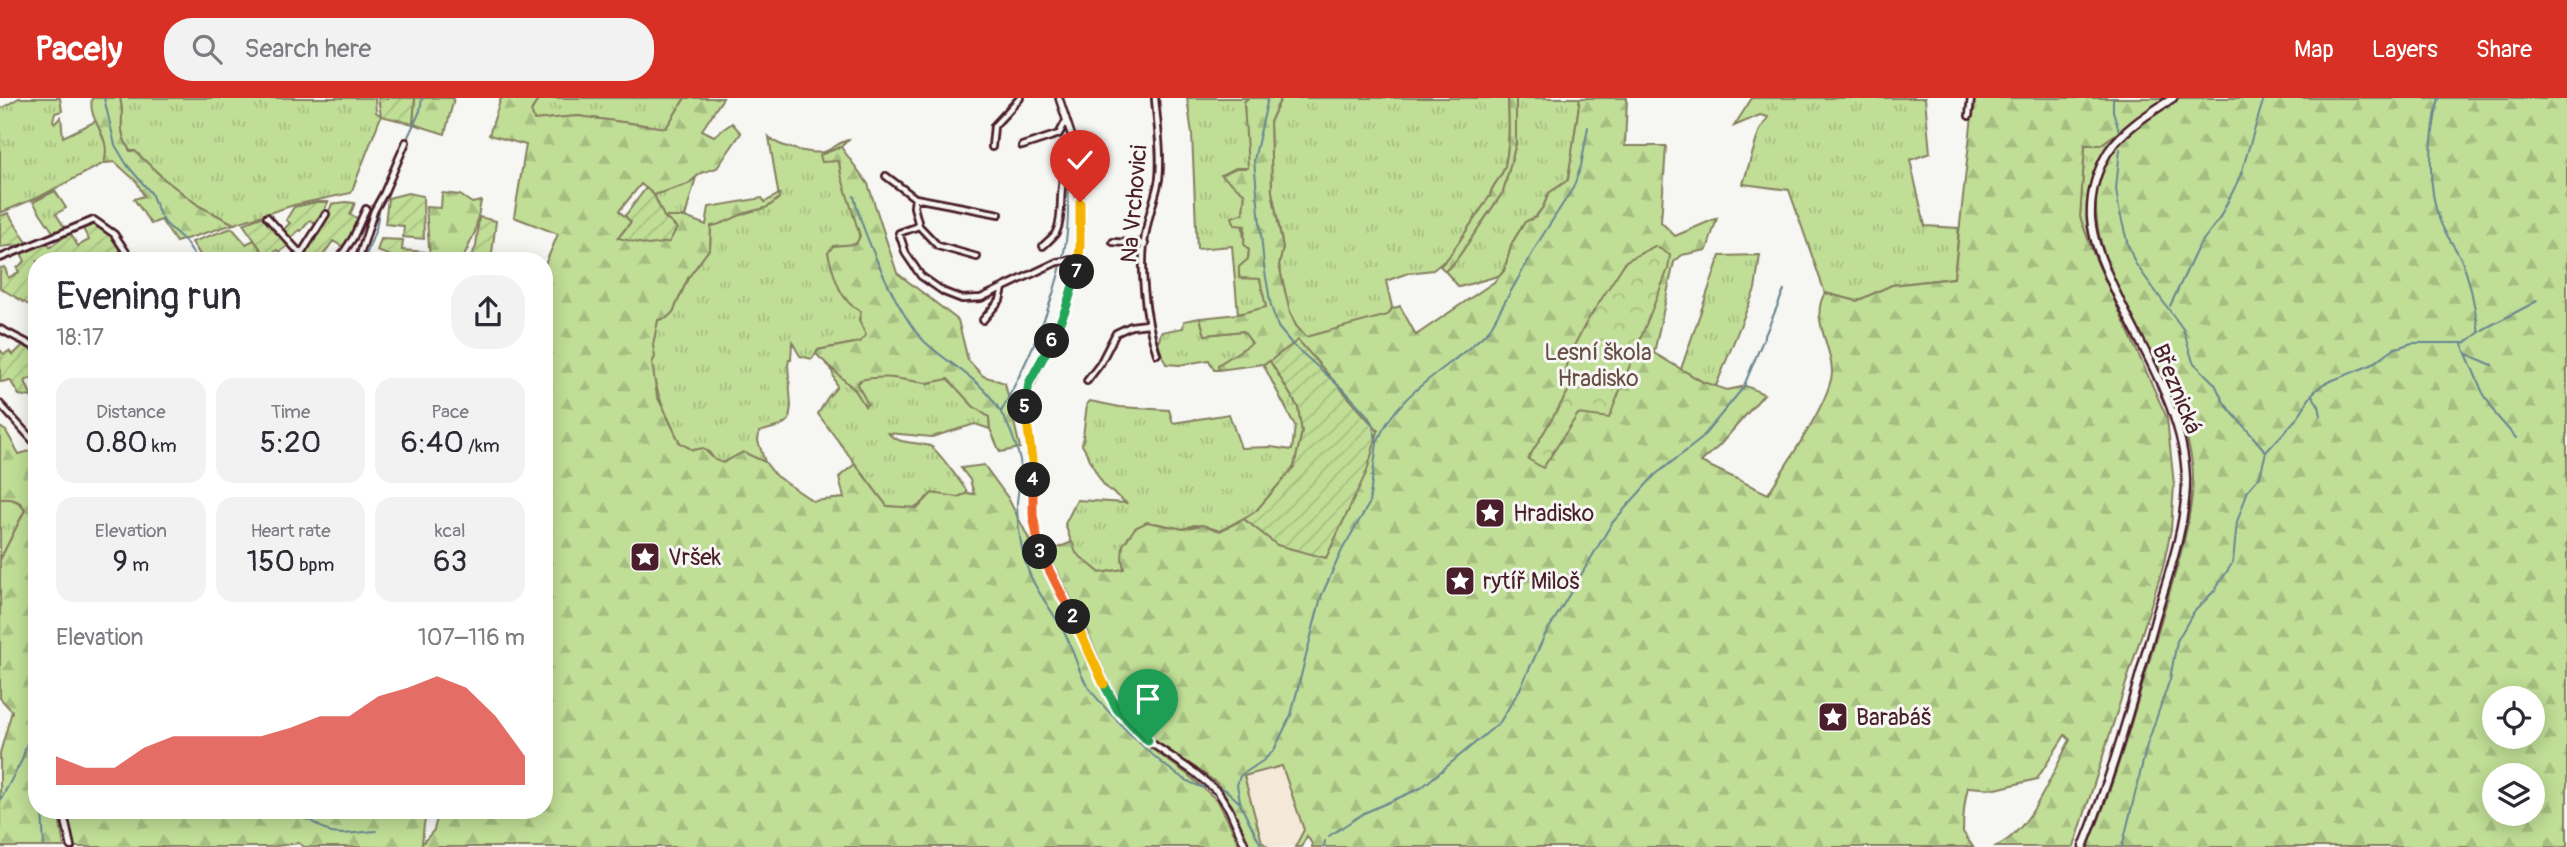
<!DOCTYPE html>
<meta charset="utf-8">
<style>
body{margin:0;font-family:Pangolin,sans-serif;background:#f2f2f3;color:#2b2b33;height:100vh;display:flex;flex-direction:column;font-size:26px;white-space:nowrap}
*{box-sizing:border-box;margin:0}
p{font-size:23px;color:#7c7c81}
.icon{flex:none;width:38px;height:38px;fill:none;stroke:currentColor;stroke-width:2;stroke-linecap:round;stroke-linejoin:round}
.map{position:relative;flex:1;overflow:hidden}
.drawer{position:absolute;left:28px;top:154px;width:525px;height:567px;display:flex;flex-direction:column;background:#fff;border-radius:28px;box-shadow:0 4px 18px #0003}
.drawer>*{flex:none}
.fabs{position:absolute;left:2482px;top:588px;display:grid;gap:14px}
.fabs a{display:grid;place-items:center;width:63px;height:63px;border-radius:50%;background:#fff;box-shadow:0 4px 18px #0003;font-size:35px}
.pin{position:absolute;display:grid;place-items:center;width:60px;height:60px;color:#fff;margin:-72px -30px;border-radius:50% 50% 50% 0;rotate:-45deg;box-shadow:0 0 7px #0007}
.pin .icon{rotate:45deg}
.km{position:absolute;width:35px;height:35px;margin:-18px;border-radius:50%;background:#222;color:#fff;font-size:19px;line-height:35px;text-align:center}
.round{display:grid;place-items:center;flex:none;width:74px;height:74px;border-radius:28px;background:#f2f2f3}
.headline{display:flex;align-items:center;justify-content:space-between;height:119px;padding:0 28px}
h1{font-size:38px;font-weight:600;line-height:52px}
.stats{display:grid;grid-template-columns:repeat(3,1fr);gap:10px;height:119px;padding:7px 28px}
.stats div{display:grid;align-content:center;border-radius:18px;background:#f2f2f3;text-align:center}
.stats b{font-size:30px;font-weight:600}
.stats small{font-size:19px;font-weight:400}
.stats p{font-size:19px}
.chart{height:196px;padding:14px 28px}
.chart p{display:flex;justify-content:space-between}
.chart svg{width:100%;height:126px;margin-top:7px;fill:#d93025;opacity:.7}
header{display:flex;align-items:center;gap:42px;box-sizing:border-box;height:98px;padding:0 35px;background:#d93025;color:#fff}
header strong{font-size:33px}
nav{display:flex;gap:38px;margin-inline-start:auto;font-size:24px}
.search{width:490px;height:63px;background:#f2f2f3;display:flex;align-items:center;gap:18px;box-sizing:border-box;padding:0 24px;border-radius:28px;color:#7c7c81;font-size:26px}
.map>svg:first-child{display:block}
</style>
<header>
<strong>Pacely</strong>
<div class="search"><svg class="icon" aria-label="search" viewBox="0 0 24 24"><circle cx="10" cy="10" r="6"/><path d="M15 15l6 6"/></svg>Search here</div>
<nav><a>Map</a><a>Layers</a><a>Share</a></nav>
</header>
<div class="map">
<svg width="2567" height="749" viewBox="0 0 2567 749">
<defs>
<pattern id="grass-tufts" width="24" height="20" patternUnits="userSpaceOnUse" patternTransform="scale(1.75)"><rect width="24" height="20" fill="#c0de96"/><path d="M3 7l-1-3M5 7V3M7 7l1-3M15 17l-1-3M17 17v-4M19 17l1-3" fill="none" stroke="#a6be81"/></pattern>
<pattern id="forest-firs" width="22" height="20" patternUnits="userSpaceOnUse" patternTransform="scale(1.75)"><rect width="22" height="20" fill="#c0de96"/><path d="M5 1l3.5 6h-7zM16 11l3.5 6h-7z" fill="#a6be81"/></pattern>
<pattern id="park-crowns" width="20" height="18" patternUnits="userSpaceOnUse" patternTransform="scale(1.75)"><rect width="20" height="18" fill="#c0de96"/><path d="M2 6a3 3 0 1 1 6 0M12 15a3 3 0 1 1 6 0" fill="none" stroke="#a6be81"/></pattern>
<pattern id="garden-furrows" width="10" height="10" patternUnits="userSpaceOnUse" patternTransform="scale(1.75)"><rect width="10" height="10" fill="#c0de96"/><path d="M-1 1l2-2M0 10L10 0M9 11l2-2" fill="none" stroke="#a6be81"/></pattern>
</defs>
<rect width="100%" height="100%" fill="#f6f6f2"/>
<filter id="ink" filterUnits="userSpaceOnUse"><feTurbulence type="fractalNoise" baseFrequency=".0143" numOctaves="2"/><feDisplacementMap in="SourceGraphic" scale="14" xChannelSelector="R" yChannelSelector="G"/><feConvolveMatrix kernelMatrix="1 2 1 2 8 2 1 2 1" color-interpolation-filters="sRGB"/></filter>
<g filter="url(#ink)">
<path fill="#f4e8d9" d="M1282,668L1304,733L1295,749H1268L1262,744L1244,678Z"/>
<path fill="url(#grass-tufts)" stroke="#857e60" stroke-width="2" d="M19,0H60L62,13L55,15L53,23L55,25L61,19L63,39L96,23L108,52L104,65L41,98L0,115V11Z
M120,0H375L376,14L381,18L351,95L294,107L234,126L199,108L164,81L135,53H130C115,28 126,24 120,0Z
M539,0H685L666,30L578,18L534,22L531,13Z
M1187,0H1248L1244,5C1246,26 1249,49 1248,71C1247,92 1236,136 1249,152L1248,161L1260,181L1267,210L1238,216L1232,148L1197,151L1192,36Z
M1281,0H1508C1509,23 1510,46 1505,68C1502,80 1491,87 1490,98L1448,160L1433,172L1408,175L1386,183L1392,209L1389,217L1306,240L1296,228L1290,215L1279,167L1283,149L1272,94L1270,24Z
M1516,0H1580L1568,83L1549,95L1543,109L1535,119L1525,124L1512,145L1504,173L1498,178L1459,189L1445,173L1454,165L1503,94L1516,45Z
M1752,0H1925L1930,55L1910,62L1925,128L1959,130L1954,180L1892,187L1857,203L1825,195L1789,92L1743,86L1759,34L1768,19L1760,17L1734,28Z
M2167,0H2178L2135,30L2096,97L2097,135L2121,195L2112,198L2093,155L2080,119L2085,47H2100Z
M769,39C778,49 809,56 823,54C832,52 839,44 848,42L841,49L821,57L822,63H839C841,89 861,119 859,144L852,147L838,148L861,212L859,222L866,237L860,244L818,252L812,261L800,258L792,244L791,262H789L788,267L791,308L789,322L780,328L759,334L758,343L765,364L749,357L723,365L715,362L708,353C699,351 689,354 682,347C677,342 675,334 672,328C654,292 645,261 658,222L673,214L688,180L710,150L711,128C725,126 735,118 748,114C764,110 766,112 779,100Z
M696,79L685,119H664L654,97L688,86Z
M55,93L66,110L56,116L65,130L76,126L55,137L33,104Z
M232,130L246,146L254,142L270,163H204L192,144Z
M1760,157L1755,191L1716,288L1703,284L1681,271L1720,158Z
M1200,220L1205,237L1244,233L1252,246L1218,267L1219,272H1214L1209,262L1179,267L1166,266L1158,247L1161,234L1183,230L1184,223Z
M1270,263L1298,309L1302,334L1294,369L1256,413L1220,433L1210,431L1206,428L1194,427L1183,431L1155,425L1124,471L1100,475L1075,455L1065,426L1077,402L1126,405C1120,399 1110,394 1104,387C1094,374 1090,359 1082,347L1087,306L1090,303L1120,309L1169,312L1173,325L1229,316L1241,350L1271,349L1292,352L1295,328L1263,266Z
M831,270L855,292L863,303L857,286C871,269 908,283 926,285C932,285 941,282 948,280L973,308L989,319L990,331L975,326L932,339L888,335C899,347 915,343 930,348C935,349 963,387 968,395L958,399H927C916,416 904,410 887,408L818,316L828,299L837,289Z
M9,400L18,404L25,412L0,462V401Z"/>
<path fill="url(#forest-firs)" stroke="#857e60" stroke-width="2" fill-rule="evenodd" d="M92,0H120C126,24 115,28 130,53H135L164,81L199,108L234,126L176,144L161,122L151,126L134,101L144,98L137,84L115,64L104,65C113,36 87,25 92,0Z
M415,0H454L445,36L413,26Z
M501,0H539L531,13L534,22L578,18L666,30L685,0H723L702,32L714,38L732,25L741,35L717,70L701,75L688,86L654,97L641,86L619,113L631,124L618,140L677,130L664,119H685L706,127L709,109L762,100L765,104L779,96V100C766,112 764,110 749,114C735,118 725,126 711,128L710,150L688,180L673,214L667,220L658,222L653,247L655,259L652,265L657,298L680,345L693,352L703,350L715,362L723,365L743,354L765,364L776,378L813,403L844,400L839,379L855,366L887,408L918,410L932,395L958,399L968,395L974,396L970,382L961,370L984,367L1008,400L1075,531L1115,617L1148,648L1187,676L1218,703L1241,749H304L299,745L270,749H73L64,712H428L424,726L422,746L434,732L439,712H544V169L558,136L514,119L526,47L489,37Z
M1248,0H1281L1270,24L1272,94L1283,150L1279,167L1290,215L1296,228L1306,239L1388,217L1392,211L1400,208L1416,237L1494,184L1504,173L1512,145L1525,124L1536,119L1543,109L1549,95L1568,82L1580,0H1627L1625,48H1666L1661,124L1675,138L1717,120L1707,152L1682,157L1674,164L1654,255L1703,284L1727,292L1746,288L1764,296L1719,348L1701,364L1768,396C1784,369 1830,304 1832,275C1833,249 1809,220 1825,195L1857,203L1892,187L1954,180L1974,0H2167L2100,47H2085L2080,119L2093,155L2167,320L2174,387L2171,431L2163,469L2074,749H1994C2030,736 2052,675 2070,642L2065,637L2037,681L1996,691L1968,689C1964,704 1963,719 1963,734L1973,749H1312V746L1307,738L1301,749H1295L1304,732L1282,668L1244,678L1262,744L1268,749H1250L1233,709L1217,685L1153,641L1129,620L1116,600L1083,524L1047,454L1072,444L1076,455L1100,475L1124,471L1122,461L1123,447L1135,430L1147,424L1183,431L1202,427L1220,433L1244,421L1248,424L1378,333L1318,267L1270,263L1263,266L1219,272L1218,267L1252,245L1243,233L1205,237L1200,220L1238,216L1266,209L1260,181L1239,180V169L1248,161L1249,152L1244,146L1245,128L1235,127L1232,119L1243,115L1245,96L1221,77L1236,70H1248L1244,4Z
M1508,0H1516V45L1503,94L1454,165L1445,173L1440,168L1448,160L1490,98C1491,87 1502,80 1505,68C1510,46 1509,23 1508,0Z
M2178,0H2567V749H2088C2117,680 2136,608 2157,537C2171,486 2191,435 2193,382C2196,280 2034,134 2122,41C2138,25 2159,13 2178,0ZM2494,600H2532V639H2494ZM2494,677H2532V716H2494Z
M841,49L868,86L897,175L958,222L968,262L983,278L1005,285L1020,350L1000,354L990,331L989,319L973,308L948,281C941,282 932,285 926,285C903,282 883,276 860,282L857,286L868,306L865,308L855,292L816,256L818,252L860,244L866,237L859,222L861,213C840,205 833,175 828,155L833,148L856,146L860,138L841,77L839,63L822,64L820,57Z
M442,95L460,97L472,105L481,103L475,134L462,163H430L426,109L441,110Z
M0,329L6,333L19,356L37,351V712H58L64,749H0V655L12,613L0,600V462L25,412C21,401 10,400 0,401Z"/>
<path fill="url(#park-crowns)" stroke="#857e60" stroke-width="2" d="M1655,148L1670,157L1668,171L1609,320L1578,316L1543,370L1528,361L1569,292L1565,273L1568,259L1586,225L1626,163Z"/>
<path fill="url(#garden-furrows)" stroke="#857e60" stroke-width="2" d="M378,0H415L413,26L381,18Z
M646,90L654,97L664,119L677,130L669,144L648,147L618,140L631,124L625,118Z
M408,95L423,98L424,141L403,139L404,128L385,126L388,100Z
M317,104H328L318,127L310,122L301,133L299,132L290,141L282,133L290,125L286,122L294,109Z
M346,104L355,105L350,117L360,121L345,150L333,143L319,163H309L303,156L320,134L332,106Z
M8,115L28,146L0,149V118Z
M264,118L290,146L280,154L277,152L267,160L243,126Z
M479,119L496,123L491,163H468L476,149Z
M94,124C108,134 120,145 130,160L129,163H37V218L33,216L34,210L0,190V170L5,169L8,180L19,174L17,170L25,163L21,155L52,142L47,144L50,149L70,135L78,148L89,142L82,129Z
M381,141L403,142L402,152L426,154L427,163H389L391,158L377,153Z
M1298,242L1378,333L1367,373L1326,460L1277,447L1244,421L1256,413L1294,369L1302,334L1298,309L1270,263Z
M24,246L37,254V277L25,283L32,299L19,297L10,282L1,284L0,281V252L4,256L9,253L13,257Z"/>
<g fill="none" stroke-linecap="round" stroke-linejoin="round">
<path stroke="#678692" stroke-width="2" d="M104,0L115,47L127,67L151,95L160,117L166,126L184,142L198,163
M2113,0V13L2119,33
M2439,0C2430,38 2426,87 2440,123C2445,137 2455,148 2461,161C2471,184 2475,211 2479,235
M407,41L420,13L422,0
M2120,51L2116,91L2119,111L2128,147L2135,165L2183,231L2193,264L2215,286L2224,305L2266,354L2260,378L2248,392L2237,424L2233,464L2215,492L2193,515L2177,543L2170,581L2147,647L2122,749
M854,98C862,134 899,220 926,245C951,268 983,282 1000,313C1009,327 1016,346 1020,362C1022,377 1018,391 1017,405C1017,424 1020,444 1025,463C1033,492 1055,514 1068,542C1075,557 1079,577 1089,590C1107,615 1180,692 1210,690
M364,163L376,131L380,107
M2170,208L2198,149L2219,121L2240,79L2264,0
M2462,246L2482,293L2496,317L2516,340
M2467,256L2492,267
M2312,297L2319,308L2321,318
M1001,314C1028,262 1052,212 1064,154C1069,131 1068,107 1068,84
M1377,345C1397,292 1451,271 1489,232L1541,140L1573,90L1581,68L1588,29
M2266,354L2298,319L2312,296L2323,286L2371,267L2393,251L2412,245H2465L2484,231L2537,203
M1217,689L1226,692L1239,704
M0,703L22,662L27,645L37,639
M42,712L44,749
M274,712L309,722L331,735L344,736L376,733
M1329,738L1364,715L1421,690L1500,624L1520,591L1544,539L1612,425L1655,377L1700,342L1743,290L1784,192
M0,748V749
M1262,749L1241,708L1237,687L1240,678L1264,662L1274,652L1291,617L1321,499L1342,452L1369,406L1377,345L1372,325L1367,317L1346,294L1292,246L1278,229L1271,208L1264,168L1254,62L1268,0
M1324,749L1325,743"/>
<g stroke="#4a1f2b" stroke-width="10">
<path id="minor" d="M1155,0C1157,26 1162,54 1159,81C1156,97 1150,112 1147,128C1138,164 1145,221 1157,256
M1969,18L1971,0
M1022,48L1059,36L1066,23
M992,49L994,28L1020,0
M886,78L915,100L999,116
M915,100L914,109L919,128
M267,119L307,163
M919,128L899,135L906,156L921,178L944,194L962,201L981,200L1057,164L1079,161
M919,128L938,148L977,159
M1113,144L1145,146
M1043,148C1047,144 1052,140 1055,136C1068,115 1051,72 1079,60
M0,160L94,122L114,136L132,163
M289,163L301,156L326,116
M338,163L353,140L366,111
M358,163L374,113L384,95L406,44
M983,222L1000,202L1003,190
M0,231L37,250
M1087,283L1100,266L1116,235L1131,228L1148,226
M0,306L37,347
M63,712L71,749"/>
</g>
<g stroke="#4a1f2b" stroke-width="10">
<path id="tertiary" d="M1059,0L1079,60L1080,149L1077,172L1066,210L1026,296V322L1032,361L1033,417L1038,448L1045,466L1081,534L1117,611L1148,643L1194,674L1218,694L1229,711L1246,749"/>
</g>
<g stroke="#4a1f2b" stroke-width="11">
<path id="secondary" d="M2083,749C2113,675 2134,598 2155,522C2168,477 2186,430 2186,382C2185,314 2141,251 2114,190C2104,168 2093,145 2091,120C2090,96 2096,74 2108,54C2123,31 2150,15 2173,0"/>
</g>
<use href="#minor" stroke="#f6f6f2" stroke-width="4.5"/>
<use href="#tertiary" stroke="#f6f6f2" stroke-width="5"/>
<use href="#secondary" stroke="#f6f6f2" stroke-width="6"/>
</g>
</g>
<g fill="none" stroke-linecap="round" stroke-linejoin="round" filter="url(#ink)">
<g stroke="#fff" stroke-width="14">
<path id="split-1" d="M1104,586L1117,611L1148,643"/>
</g>
<g stroke="#fff" stroke-width="14">
<path id="split-2" d="M1073,519L1104,586"/>
</g>
<g stroke="#fff" stroke-width="14">
<path id="split-3" d="M1040,454L1073,519"/>
</g>
<g stroke="#fff" stroke-width="14">
<path id="split-4" d="M1033,382V417L1040,454"/>
</g>
<g stroke="#fff" stroke-width="14">
<path id="split-5" d="M1025,309L1032,361L1033,382"/>
</g>
<g stroke="#fff" stroke-width="14">
<path id="split-6" d="M1025,309L1029,285L1052,243"/>
</g>
<g stroke="#fff" stroke-width="14">
<path id="split-7" d="M1052,243L1066,210L1077,174"/>
</g>
<g stroke="#fff" stroke-width="14">
<path id="split-8" d="M1077,174L1080,149V104"/>
</g>
<use href="#split-1" stroke="#22a559" stroke-width="9"/>
<use href="#split-2" stroke="#f5b400" stroke-width="9"/>
<use href="#split-3" stroke="#f0652b" stroke-width="9"/>
<use href="#split-4" stroke="#f0652b" stroke-width="9"/>
<use href="#split-5" stroke="#f5b400" stroke-width="9"/>
<use href="#split-6" stroke="#22a559" stroke-width="9"/>
<use href="#split-7" stroke="#22a559" stroke-width="9"/>
<use href="#split-8" stroke="#f5b400" stroke-width="9"/>
</g>
<defs>
<g id="sight-square" transform="scale(1.575)"><rect x="-9" y="-9" width="18" height="18" rx="4" fill="#4a1f2b" stroke="#f6f6f2"/><path d="M0-6L1.8-2.2L6-1.7L2.9 1.2L3.7 5.4L0 3.3L-3.7 5.4L-2.9 1.2L-6-1.7L-1.8-2.2Z" fill="#fff"/></g>
</defs>
<g fill-rule="evenodd">
<use href="#sight-square" x="1490" y="415"/>
<use href="#sight-square" x="645" y="459"/>
<use href="#sight-square" x="1460" y="483"/>
<use href="#sight-square" x="1833" y="619"/>
</g>
<g text-anchor="middle" dominant-baseline="central" stroke-width="6" stroke-linejoin="round" paint-order="stroke">
<g font-size="23" fill="#4a1f2b" stroke="#f6f6f2">
<text transform="translate(1134 106) rotate(-85)">Na Vrchovici</text>
<text transform="translate(2177 291) rotate(68)">Březnická</text>
</g>
<g font-size="23" fill="#684f46" stroke="#f6f6f2">
<text x="1598" y="254">Lesní škola<tspan x="1598" dy="26">Hradisko</tspan></text>
</g>
<g font-size="23" fill="#4a1f2b" stroke="#f6f6f2" text-anchor="start">
<text x="1513" y="415">Hradisko</text>
<text x="668" y="459">Vršek</text>
<text x="1483" y="483">rytíř Miloš</text>
<text x="1856" y="619">Barabáš</text>
</g>
</g>
</svg>
<div class="fabs">
<a><svg class="icon" aria-label="locate" viewBox="0 0 24 24"><circle cx="12" cy="12" r="6"/><path d="M12 2v4M12 18v4M2 12h4M18 12h4"/></svg></a>
<a><svg class="icon" aria-label="layers" viewBox="0 0 24 24"><path d="M12 4l9 5-9 5-9-5zM3 14l9 5 9-5"/></svg></a>
</div>
<div class="pin" style="left:1148px;top:643px;background:#1e9e55"><svg class="icon" aria-label="arrive" viewBox="0 0 24 24"><path d="M6 21V4h12l-3 4 3 4H6"/></svg></div>
<div class="pin" style="left:1080px;top:104px;background:#d93025"><svg class="icon" aria-label="check" viewBox="0 0 24 24"><path d="M5 12l5 5 9-10"/></svg></div>
<b class="km" style="left:1073px;top:519px">2</b>
<b class="km" style="left:1040px;top:454px">3</b>
<b class="km" style="left:1033px;top:382px">4</b>
<b class="km" style="left:1025px;top:309px">5</b>
<b class="km" style="left:1052px;top:243px">6</b>
<b class="km" style="left:1077px;top:174px">7</b>
<section class="drawer">
<div class="headline"><div><h1>Evening run</h1><p>18:17</p></div><a class="round"><svg class="icon" aria-label="share" viewBox="0 0 24 24"><path d="M12 15V3M7 8l5-5 5 5M5 13v7h14v-7"/></svg></a></div>
<div class="stats">
<div><p>Distance</p><b>0.80<small> km</small></b></div>
<div><p>Time</p><b>5:20</b></div>
<div><p>Pace</p><b>6:40<small> /km</small></b></div>
</div>
<div class="stats">
<div><p>Elevation</p><b>9<small> m</small></b></div>
<div><p>Heart rate</p><b>150<small> bpm</small></b></div>
<div><p>kcal</p><b>63</b></div>
</div>
<div class="chart"><p><span>Elevation</span>107–116 m</p>
<svg viewBox="0 0 160 44" preserveAspectRatio="none"><path d="M0 44V34L10 38L20 38L30 31L40 27L50 27L60 27L70 27L80 24L90 20L100 20L110 13L120 10L130 6L140 10L150 20L160 34V44z"/></svg>
</div>
</section>
</div>
